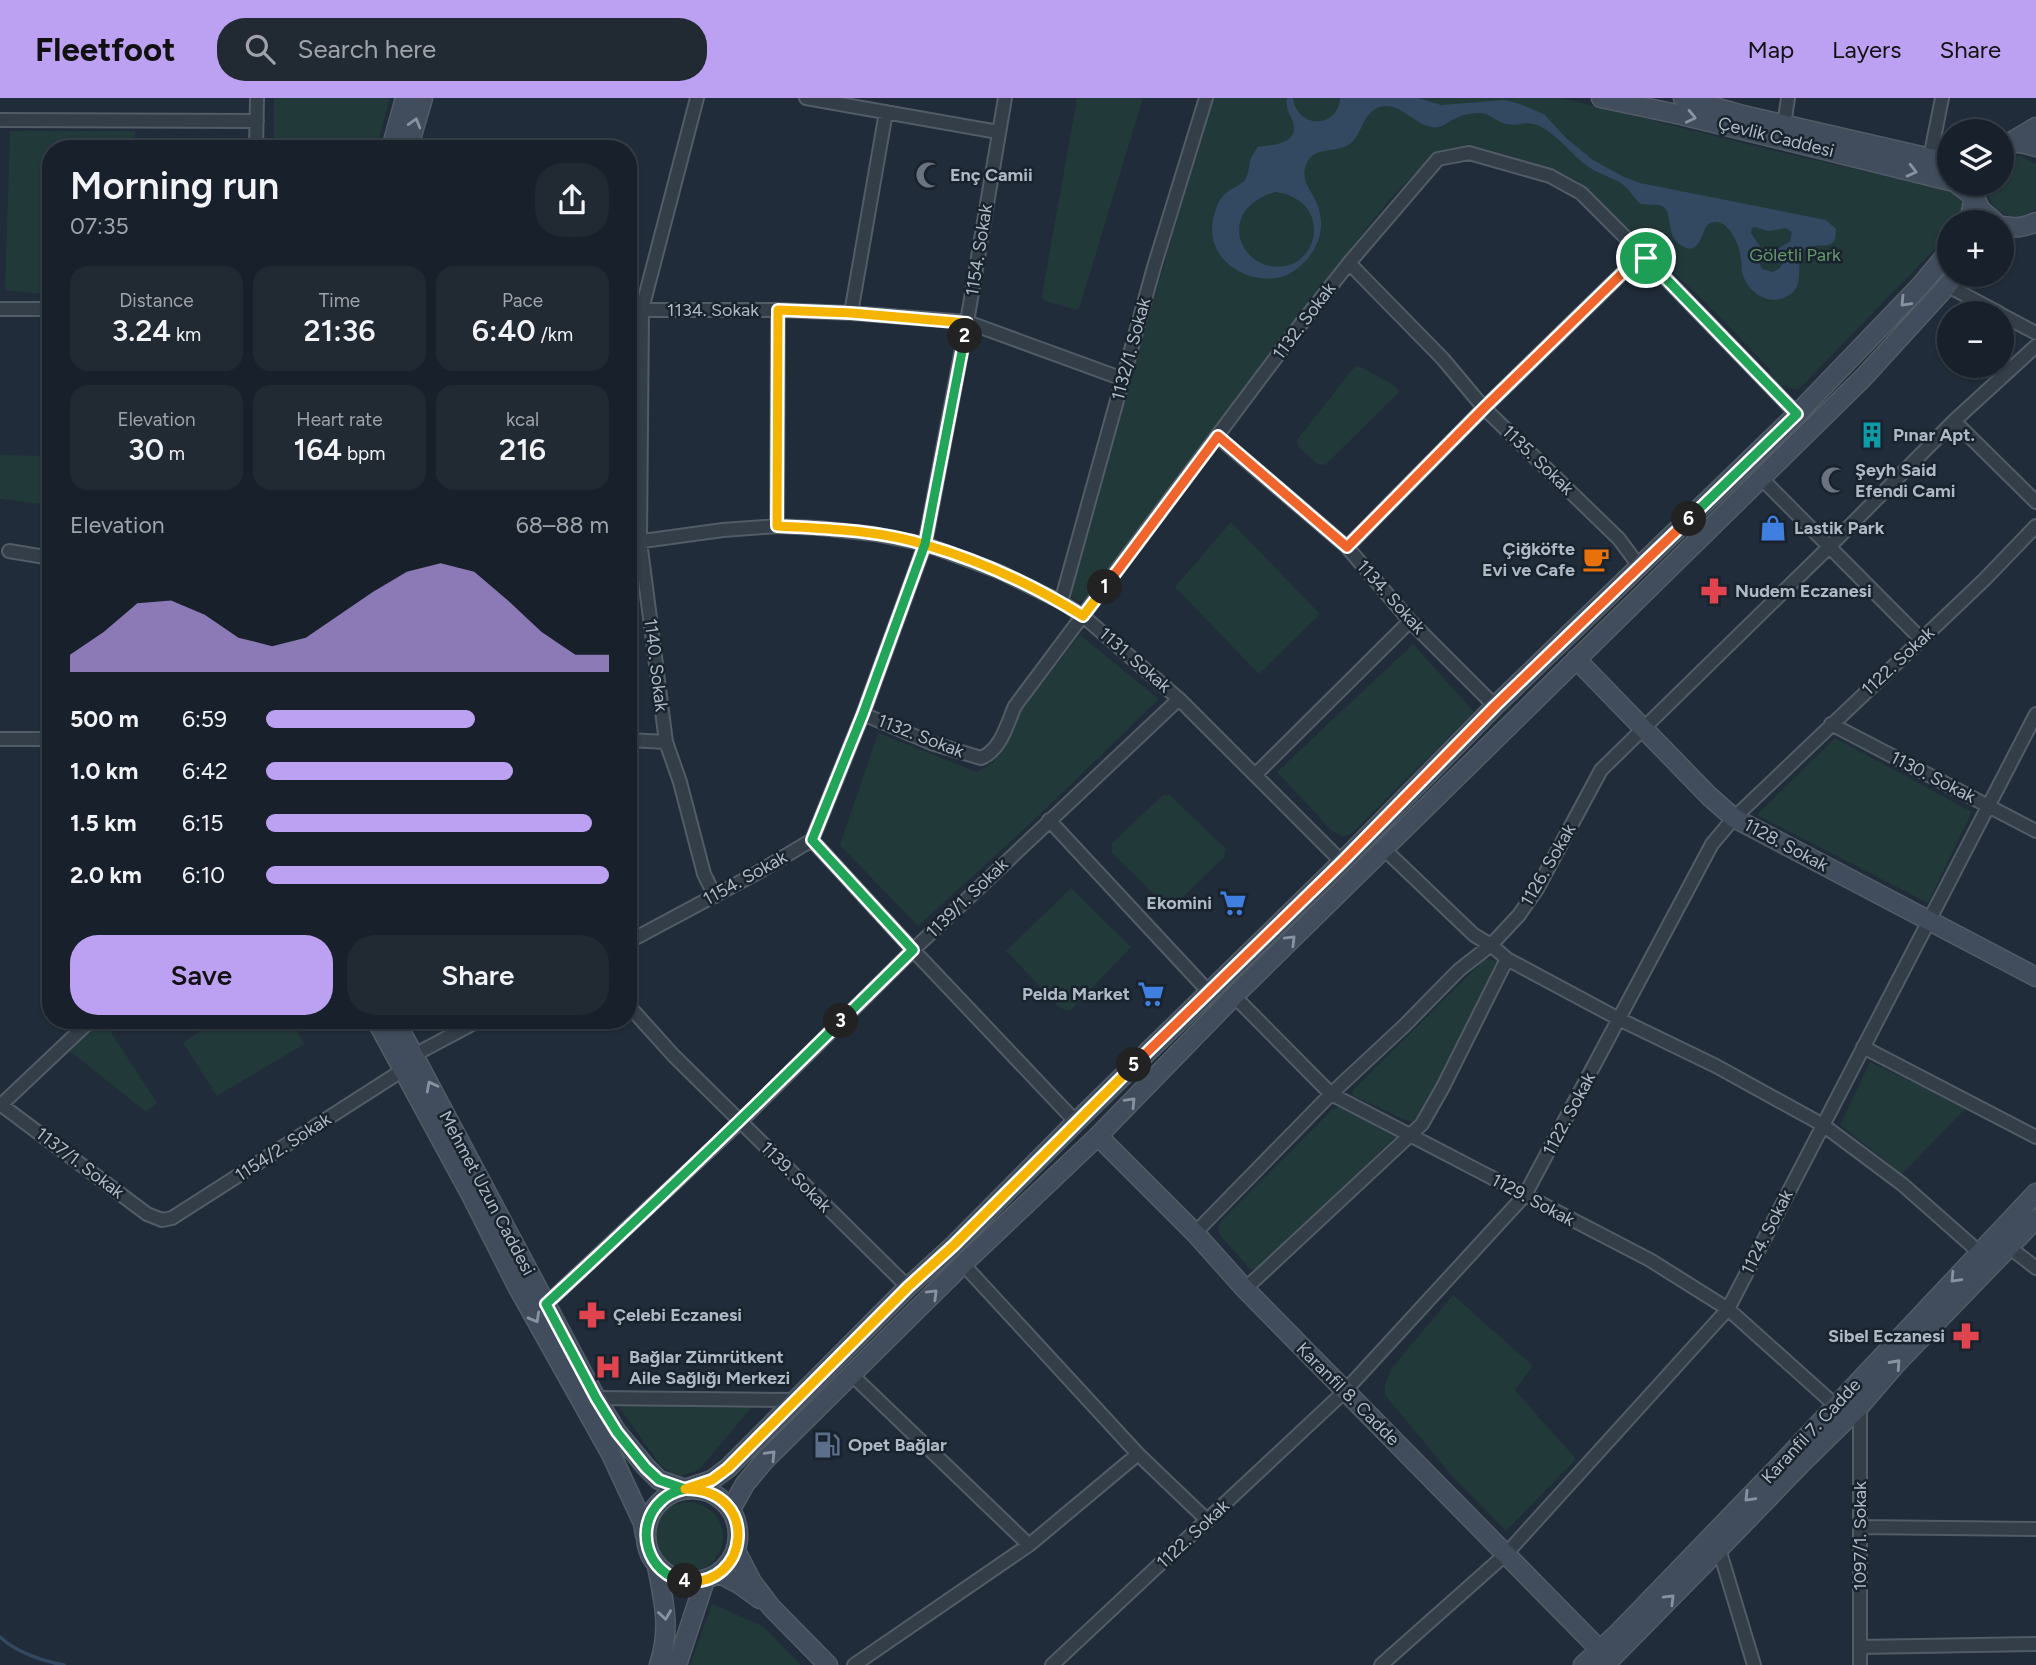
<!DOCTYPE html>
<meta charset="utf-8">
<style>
body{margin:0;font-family:Figtree,sans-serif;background:#212933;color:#f1f3f6;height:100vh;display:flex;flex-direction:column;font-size:26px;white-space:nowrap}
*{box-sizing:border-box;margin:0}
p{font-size:23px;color:#9fa3a9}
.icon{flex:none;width:38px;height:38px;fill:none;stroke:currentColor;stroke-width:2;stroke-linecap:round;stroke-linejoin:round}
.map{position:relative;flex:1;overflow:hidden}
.panel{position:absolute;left:42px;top:42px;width:595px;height:889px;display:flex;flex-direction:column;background:#18212b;border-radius:28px;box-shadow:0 2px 5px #0004,0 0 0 2px #363e47}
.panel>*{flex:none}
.fabs{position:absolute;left:1937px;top:21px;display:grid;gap:14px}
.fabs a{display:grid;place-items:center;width:77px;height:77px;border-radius:50%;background:#18212b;box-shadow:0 2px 5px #0004,0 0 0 2px #363e47;font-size:35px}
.pin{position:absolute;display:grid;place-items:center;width:60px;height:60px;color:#fff;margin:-30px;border:4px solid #fff;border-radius:50%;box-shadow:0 2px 7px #0007}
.km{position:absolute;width:35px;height:35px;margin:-18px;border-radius:50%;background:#222;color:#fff;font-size:19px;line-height:35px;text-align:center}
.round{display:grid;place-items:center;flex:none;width:74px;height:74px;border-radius:28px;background:#212933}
.overview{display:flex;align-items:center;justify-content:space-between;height:119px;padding:0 28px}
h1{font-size:38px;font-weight:600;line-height:52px}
.figures{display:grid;grid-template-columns:repeat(3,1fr);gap:10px;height:119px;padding:7px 28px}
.figures div{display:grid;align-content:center;border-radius:18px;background:#212933;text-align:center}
.figures b{font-size:30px;font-weight:600}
.figures small{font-size:19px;font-weight:400}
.figures p{font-size:19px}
.chart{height:196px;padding:14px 28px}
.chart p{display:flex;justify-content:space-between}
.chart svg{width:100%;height:126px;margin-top:7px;fill:#bca0f2;opacity:.7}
.primary-button{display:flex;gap:14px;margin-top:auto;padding:14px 28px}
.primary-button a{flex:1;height:80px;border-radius:28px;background:#bca0f2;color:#111;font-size:28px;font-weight:600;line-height:80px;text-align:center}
.primary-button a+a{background:#212933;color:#f1f3f6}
ul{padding:0 28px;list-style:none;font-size:23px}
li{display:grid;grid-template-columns:112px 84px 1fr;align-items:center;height:52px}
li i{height:18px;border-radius:9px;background:#bca0f2}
header{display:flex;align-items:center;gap:42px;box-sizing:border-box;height:98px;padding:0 35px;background:#bca0f2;color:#111}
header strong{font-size:33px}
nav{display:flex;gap:38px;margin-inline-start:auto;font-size:24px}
.search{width:490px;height:63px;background:#212933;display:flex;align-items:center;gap:18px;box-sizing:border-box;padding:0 24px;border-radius:28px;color:#9fa3a9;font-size:26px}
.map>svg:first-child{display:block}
</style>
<header>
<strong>Fleetfoot</strong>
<div class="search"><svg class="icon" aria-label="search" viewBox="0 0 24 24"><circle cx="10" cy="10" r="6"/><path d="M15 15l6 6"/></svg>Search here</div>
<nav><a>Map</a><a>Layers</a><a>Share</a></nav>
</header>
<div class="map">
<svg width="2036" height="1567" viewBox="0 0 2036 1567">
<rect width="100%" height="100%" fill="#202c39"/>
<path fill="#22393a" d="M274,0H390L376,51H274Z
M1077,0H1143L1086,188L1079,211L1076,212L1043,202L1042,197Z
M1213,0H1562L1776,53L1962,96L1965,106L1955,124H1950L1949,131L1934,152L1798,292L1789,290L1786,287L1780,288L1769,275L1771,272L1705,204L1672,173L1669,175L1653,157L1596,103L1577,83L1566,77L1509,57L1470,47L1440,53L1426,64L1390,101L1329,178L1086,501L1078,504L1068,496L1070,486Z
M10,33H135V51H51V197L5,192Z
M2010,58H2021L2036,66V111C2012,128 1988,114 1986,86H2002V61Z
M1356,267L1394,287L1399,292L1397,296L1325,367L1317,366L1298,348L1297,342Z
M0,357L51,358V407L0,401Z
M1231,424L1320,516L1259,576L1175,489Z
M1080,537L1159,601L1033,723L918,828L840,747L878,635L977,674L994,664L1022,610Z
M1413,546L1474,614L1351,736L1343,738L1332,733L1277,674Z
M1835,640L1972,714L1928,805L1757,717Z
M1163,697H1170L1226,751L1224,759L1173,809H1167L1112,755V745Z
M1071,790L1131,849L1070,913L1060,910L1006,853Z
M1489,861L1497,863L1417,1025L1403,1021L1352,997L1353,992L1484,862Z
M103,922L157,1005L146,1014L67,951Z
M216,922H291L304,946L217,998L183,945Z
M1870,964L1967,1009L1902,1076L1840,1027Z
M1339,1009L1387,1031L1393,1034L1395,1039L1258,1171H1250L1220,1137L1218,1129L1222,1122L1333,1011Z
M1453,1197L1533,1268L1515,1292L1576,1361L1506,1433L1452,1378L1385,1297V1286L1392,1270Z
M756,1304L699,1372L681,1378L672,1376L660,1367L617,1306Z
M653 1439a35 35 0 1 1 70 0a35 35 0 1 1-70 0Z
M712,1506L763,1528L801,1567H690Z"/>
<path fill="#324961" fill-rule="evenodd" d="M1287,0H1293C1297,31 1338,31 1340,0H1418L1441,7L1504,2L1517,5L1544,16L1566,40L1593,62L1622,78L1640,85L1826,122L1836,131C1837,159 1816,139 1800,155C1798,166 1801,177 1797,188C1794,195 1788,199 1781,201C1764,205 1748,193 1743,177C1741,172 1742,166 1741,161C1740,149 1730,122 1714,124C1700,126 1706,145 1691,151C1658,144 1679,110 1658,107C1653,106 1646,107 1641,106C1633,100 1629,89 1619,84C1608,78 1596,75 1586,67C1571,56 1554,33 1537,27C1524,22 1517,29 1506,26C1495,24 1490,14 1478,15C1469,15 1460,18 1452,22C1447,25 1444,28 1438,29C1417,32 1401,2 1380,9C1362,15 1363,35 1351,45C1336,57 1314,46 1306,67C1300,82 1312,93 1317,106C1329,135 1313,163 1287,177C1275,183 1252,181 1240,174C1219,163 1207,142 1214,117C1216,111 1218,103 1223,98C1229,91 1238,89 1244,83C1250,77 1248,65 1252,58C1253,57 1257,50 1258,49C1270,47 1296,47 1294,28C1292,17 1285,14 1287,0ZM1276,94C1336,103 1318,177 1270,168C1260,166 1253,161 1247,154C1227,127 1248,100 1276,94ZM1755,129L1768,133L1786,130L1792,134L1790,143L1778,151L1783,164L1780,170L1773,174L1762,171L1760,167L1763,153L1751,135L1752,130Z"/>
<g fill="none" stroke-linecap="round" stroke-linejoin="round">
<path stroke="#324961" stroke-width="3.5" d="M0,1539C16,1554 42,1563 64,1567"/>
<g stroke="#515c67" stroke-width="16">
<path id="street" d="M697,0L642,211L640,443L666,644L680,684L704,776L715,798
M806,0L998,34
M0,22L257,23
M1784,27L1788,0
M256,51L257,0
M1930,60L1942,0
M1349,165L1443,261L1484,310L1619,441L1639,468
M1948,188L1999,215
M0,211H51
M628,212H778L851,215L967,224L1123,281
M851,215L886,14
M2002,217L2036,235
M1954,323L2036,404
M1218,339L1347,449L1410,523L1495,608
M1761,380L1921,541
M777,428L778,212
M628,445L723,432L777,428L818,430L874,436L925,446L1000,474L1061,504L1083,518L1179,601L1342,764
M1347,449L1484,310L1642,156
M9,453L51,460
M1061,504L1154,169L1206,0
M863,616L931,645L981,660C1001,652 1007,626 1015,608L1301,226L1349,165L1438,61L1469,55L1550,78L1581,95L1642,156L1797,316
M1831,626L2036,733
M0,641H51
M628,642L666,644
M1256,676L1410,523
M1049,722L1208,893
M812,742L913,852L1076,1024
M1383,750L1474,837L1491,847L1507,861L1619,921L1716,968L1823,1027L1902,1086L1979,1154
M628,844L755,776L812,742L863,616L925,446L967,224L1005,0
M1234,898L1331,996L1650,1162L1728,1211L1835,1307
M628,907L673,957L908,1189
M1863,949L2036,1039
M414,957L480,922
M0,1006L147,1116L162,1122L172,1120L403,972
M1,1007L91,922
M1195,1135L1331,996L1404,928L1459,872L1491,847L1519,817L1537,791L1601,672L1829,449L1954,323L2036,248
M2009,1149L2036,1170
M963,1166L1138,1356L1208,1423
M1245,1191L1422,1026L1443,989L1507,861
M546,1206L740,1024L913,852L1179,601
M851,1276L1029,1447
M596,1300L795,1302
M1860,1308V1567
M1860,1429L2036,1431
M1719,1451L1754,1567
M1860,1549L2036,1546
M854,1567L1029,1447L1138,1356
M1052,1567L1345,1293L1525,1097L1712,746L1734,720L1985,481L2036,428
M1381,1567L1506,1456L1728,1211L2036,616"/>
</g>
<g stroke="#515c67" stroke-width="21">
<path id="secondary" d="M1601,0L1681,17L1950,83
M1683,0L1743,17L1930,60L1950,63
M2009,45L2036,29
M2002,47C2014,43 2024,45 2036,49
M391,51L405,0
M408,51L423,0
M1957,86L1974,99L1969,124
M1974,96L1980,111L1995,124
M2002,128C2015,130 2024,130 2036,124
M1576,561L1709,698L1734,720L2036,879
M376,922L471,1097L517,1188L611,1356L643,1425L645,1437
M395,922L596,1300L617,1334L646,1369L659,1382L685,1391L712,1382L728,1370L908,1189L954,1147L1076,1024L1342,764L1495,608L1797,316L1921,187L1950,152
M1098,1038L1195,1135L1245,1191L1600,1552
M646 1437a46 46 0 1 1 92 0a46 46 0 1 1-92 0Z
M731,1411L745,1386L765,1362L963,1166L1098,1038L1234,898L1863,280L1957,177
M736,1453L752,1484L771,1509L828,1567
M657,1468C664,1505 671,1530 659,1567
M718,1475L739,1486L760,1501
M677,1567L705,1482
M1583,1567L1617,1536L1785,1362L2036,1095
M1605,1567L1719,1451L1803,1364L1860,1308L1897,1265L2036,1121"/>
</g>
<use href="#street" stroke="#333e49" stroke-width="12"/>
<use href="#secondary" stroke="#414d5c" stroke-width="18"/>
</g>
<defs><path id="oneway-chevron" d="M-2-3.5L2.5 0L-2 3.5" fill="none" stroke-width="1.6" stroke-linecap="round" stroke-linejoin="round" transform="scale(1.75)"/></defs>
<g stroke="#8893a1">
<use href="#oneway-chevron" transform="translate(1691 19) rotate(13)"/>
<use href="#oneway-chevron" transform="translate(415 25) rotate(-74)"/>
<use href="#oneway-chevron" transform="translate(1912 73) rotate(14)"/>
<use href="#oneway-chevron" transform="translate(1905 204) rotate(134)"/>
<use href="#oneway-chevron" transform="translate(1291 842) rotate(-45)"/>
<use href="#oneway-chevron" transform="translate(431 988) rotate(-118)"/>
<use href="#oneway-chevron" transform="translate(1131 1004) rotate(-46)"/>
<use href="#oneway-chevron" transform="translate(1955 1180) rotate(133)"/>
<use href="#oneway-chevron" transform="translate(933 1196) rotate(-45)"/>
<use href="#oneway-chevron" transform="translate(535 1220) rotate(61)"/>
<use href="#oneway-chevron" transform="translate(1896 1266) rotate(-48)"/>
<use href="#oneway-chevron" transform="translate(771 1357) rotate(-46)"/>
<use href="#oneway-chevron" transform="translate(1749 1399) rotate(134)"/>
<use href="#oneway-chevron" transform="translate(1670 1501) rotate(-45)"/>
<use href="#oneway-chevron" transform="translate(665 1517) rotate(82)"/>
</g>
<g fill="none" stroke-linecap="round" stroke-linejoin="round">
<g stroke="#fff" stroke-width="14">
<path id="split-1" d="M1105,489L1218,338L1347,449L1484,310L1642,156L1646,160"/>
</g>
<g stroke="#fff" stroke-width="14">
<path id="split-2" d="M965,238L967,225L851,215L778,212L777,428C827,431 879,432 926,447C981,463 1035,488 1083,518L1105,489"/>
</g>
<g stroke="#fff" stroke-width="14">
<path id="split-3" d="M841,923L913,852L812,742L863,616L925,446L965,238"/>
</g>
<g stroke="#fff" stroke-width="14">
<path id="split-4" d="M685,1483C647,1477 633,1429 661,1403C668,1396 676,1393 685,1391L659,1382L646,1370L617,1334L596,1300L546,1206C646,1114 744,1019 841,923"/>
</g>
<g stroke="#fff" stroke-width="14">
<path id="split-5" d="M685,1483C749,1491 762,1391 685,1391L712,1382L728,1370L908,1189L954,1147L1134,967"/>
</g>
<g stroke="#fff" stroke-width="14">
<path id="split-6" d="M1134,967L1342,764L1495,608L1689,421"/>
</g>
<g stroke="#fff" stroke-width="14">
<path id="split-7" d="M1646,160L1797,316L1689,421"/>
</g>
<use href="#split-1" stroke="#f0652b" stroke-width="9"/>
<use href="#split-2" stroke="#f5b400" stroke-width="9"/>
<use href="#split-3" stroke="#22a559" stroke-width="9"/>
<use href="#split-4" stroke="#22a559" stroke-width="9"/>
<use href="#split-5" stroke="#f5b400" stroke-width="9"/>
<use href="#split-6" stroke="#f0652b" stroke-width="9"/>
<use href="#split-7" stroke="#22a559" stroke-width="9"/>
</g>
<defs>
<g id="mosque-bare" transform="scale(2.1)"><path d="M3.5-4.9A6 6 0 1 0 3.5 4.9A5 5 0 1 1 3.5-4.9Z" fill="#6b7280" stroke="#19232e" stroke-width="2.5" paint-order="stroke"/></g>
<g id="building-bare" transform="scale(2.1)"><path d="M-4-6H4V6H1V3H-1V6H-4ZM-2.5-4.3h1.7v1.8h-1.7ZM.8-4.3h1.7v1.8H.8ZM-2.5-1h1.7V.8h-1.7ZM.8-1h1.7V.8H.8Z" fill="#0f9aa8" stroke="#19232e" stroke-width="2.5" paint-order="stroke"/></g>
<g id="shop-bare" transform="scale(2.1)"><path d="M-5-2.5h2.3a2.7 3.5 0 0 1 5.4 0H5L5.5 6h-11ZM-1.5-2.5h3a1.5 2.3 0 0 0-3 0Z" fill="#3f7fe0" stroke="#19232e" stroke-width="2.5" paint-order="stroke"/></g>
<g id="cafe-bare" transform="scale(2.1)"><path d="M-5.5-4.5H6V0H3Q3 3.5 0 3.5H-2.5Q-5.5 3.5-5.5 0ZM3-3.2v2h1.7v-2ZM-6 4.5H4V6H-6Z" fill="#e8710a" stroke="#19232e" stroke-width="2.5" paint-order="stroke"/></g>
<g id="pharmacy-bare" transform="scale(2.1)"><path d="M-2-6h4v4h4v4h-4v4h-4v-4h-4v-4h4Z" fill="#e0444e" stroke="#19232e" stroke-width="2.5" paint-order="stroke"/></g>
<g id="supermarket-bare" transform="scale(2.1)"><path d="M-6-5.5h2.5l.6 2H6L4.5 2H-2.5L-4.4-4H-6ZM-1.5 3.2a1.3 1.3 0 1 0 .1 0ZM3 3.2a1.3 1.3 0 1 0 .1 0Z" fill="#3f7fe0" stroke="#19232e" stroke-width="2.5" paint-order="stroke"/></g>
<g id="hospital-bare" transform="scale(2.1)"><path d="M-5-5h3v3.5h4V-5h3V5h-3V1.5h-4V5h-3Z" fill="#e0444e" stroke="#19232e" stroke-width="2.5" paint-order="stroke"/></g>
<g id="fuel-bare" transform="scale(2.1)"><path d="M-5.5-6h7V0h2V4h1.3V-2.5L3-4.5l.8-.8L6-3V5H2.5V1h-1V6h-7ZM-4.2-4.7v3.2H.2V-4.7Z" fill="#5c6f8a" stroke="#19232e" stroke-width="2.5" paint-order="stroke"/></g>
</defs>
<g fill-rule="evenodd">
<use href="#mosque-bare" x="929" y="77"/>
<use href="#building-bare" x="1872" y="337"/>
<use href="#mosque-bare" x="1834" y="382"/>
<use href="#shop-bare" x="1773" y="430"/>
<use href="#cafe-bare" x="1596" y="461"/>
<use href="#pharmacy-bare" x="1714" y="493"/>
<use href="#supermarket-bare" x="1233" y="805"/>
<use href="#supermarket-bare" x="1151" y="896"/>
<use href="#pharmacy-bare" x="592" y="1217"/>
<use href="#pharmacy-bare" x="1966" y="1238"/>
<use href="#hospital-bare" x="608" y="1269"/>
<use href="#fuel-bare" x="827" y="1347"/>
</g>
<g text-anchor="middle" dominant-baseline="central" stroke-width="5" stroke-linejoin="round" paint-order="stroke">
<g font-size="18" fill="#aeb9c6" stroke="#19232e">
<text transform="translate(1776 39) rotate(14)">Çevlik Caddesi</text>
<text transform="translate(979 152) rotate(-81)">1154. Sokak</text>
<text x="713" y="212">1134. Sokak</text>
<text transform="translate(1304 223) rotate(-53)">1132. Sokak</text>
<text transform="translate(1131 251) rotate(-75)">1132/1. Sokak</text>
<text transform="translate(1538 362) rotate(44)">1135. Sokak</text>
<text transform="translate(1391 499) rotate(48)">1134. Sokak</text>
<text transform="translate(1135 562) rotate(41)">1131. Sokak</text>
<text transform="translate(1898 563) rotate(-43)">1122. Sokak</text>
<text transform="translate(656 567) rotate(83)">1140. Sokak</text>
<text transform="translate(921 638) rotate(21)">1132. Sokak</text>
<text transform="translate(1933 679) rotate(27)">1130. Sokak</text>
<text transform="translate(1786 747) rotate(28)">1128. Sokak</text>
<text transform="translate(1548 767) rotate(-60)">1126. Sokak</text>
<text transform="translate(745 780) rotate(-29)">1154. Sokak</text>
<text transform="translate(967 800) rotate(-44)">1139/1. Sokak</text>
<text transform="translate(1569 1016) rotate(-62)">1122. Sokak</text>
<text transform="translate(283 1049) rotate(-33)">1154/2. Sokak</text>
<text transform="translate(80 1065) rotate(37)">1137/1. Sokak</text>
<text transform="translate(796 1079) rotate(45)">1139. Sokak</text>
<text transform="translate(487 1095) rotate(62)">Mehmet Uzun Caddesi</text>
<text transform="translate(1533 1102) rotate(28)">1129. Sokak</text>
<text transform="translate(1767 1134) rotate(-63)">1124. Sokak</text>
<text transform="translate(1348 1296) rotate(45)">Karanfil 8. Cadde</text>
<text transform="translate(1811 1333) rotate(-47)">Karanfil 7. Cadde</text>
<text transform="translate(1193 1436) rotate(-43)">1122. Sokak</text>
<text transform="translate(1860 1438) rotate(-90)">1097/1. Sokak</text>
</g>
<g font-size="18" font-weight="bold" fill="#aeb9c6" stroke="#19232e" text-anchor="start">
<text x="950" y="77">Enç Camii</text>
<text x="1893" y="337">Pınar Apt.</text>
<text x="1855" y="372">Şeyh Said<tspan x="1855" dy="21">Efendi Cami</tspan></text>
<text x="1794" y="430">Lastik Park</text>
<text x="1575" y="451" text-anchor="end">Çiğköfte<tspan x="1575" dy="21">Evi ve Cafe</tspan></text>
<text x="1735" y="493">Nudem Eczanesi</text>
<text x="1212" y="805" text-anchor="end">Ekomini</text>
<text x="1130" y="896" text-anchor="end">Pelda Market</text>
<text x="613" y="1217">Çelebi Eczanesi</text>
<text x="1945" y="1238" text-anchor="end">Sibel Eczanesi</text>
<text x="629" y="1259">Bağlar Zümrütkent<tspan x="629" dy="21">Aile Sağlığı Merkezi</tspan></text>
<text x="848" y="1347">Opet Bağlar</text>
</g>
<g font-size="18" fill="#65976c" stroke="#19232e">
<text x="1795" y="157">Göletli Park</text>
</g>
</g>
</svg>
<div class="fabs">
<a><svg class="icon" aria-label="layers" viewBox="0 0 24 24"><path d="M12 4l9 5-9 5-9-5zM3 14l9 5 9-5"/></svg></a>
<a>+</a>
<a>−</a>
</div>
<div class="pin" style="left:1646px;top:160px;background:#1e9e55"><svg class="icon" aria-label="arrive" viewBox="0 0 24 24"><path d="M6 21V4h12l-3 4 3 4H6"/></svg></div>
<b class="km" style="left:1105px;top:489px">1</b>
<b class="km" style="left:965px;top:238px">2</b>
<b class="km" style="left:841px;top:923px">3</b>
<b class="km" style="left:685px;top:1483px">4</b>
<b class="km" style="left:1134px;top:967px">5</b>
<b class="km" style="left:1689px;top:421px">6</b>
<section class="panel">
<div class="overview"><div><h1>Morning run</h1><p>07:35</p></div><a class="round"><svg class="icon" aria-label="share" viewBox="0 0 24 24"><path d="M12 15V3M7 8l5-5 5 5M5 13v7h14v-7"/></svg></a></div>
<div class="figures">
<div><p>Distance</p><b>3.24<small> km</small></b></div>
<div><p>Time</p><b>21:36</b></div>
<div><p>Pace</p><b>6:40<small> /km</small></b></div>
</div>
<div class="figures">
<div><p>Elevation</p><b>30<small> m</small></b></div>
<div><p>Heart rate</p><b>164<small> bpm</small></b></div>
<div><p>kcal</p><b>216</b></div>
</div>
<div class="chart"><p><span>Elevation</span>68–88 m</p>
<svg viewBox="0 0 160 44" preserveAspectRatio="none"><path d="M0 44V38L10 30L20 20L30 19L40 24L50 32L60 35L70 32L80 24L90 16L100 9L110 6L120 9L130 19L140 30L150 38L160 38V44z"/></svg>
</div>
<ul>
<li><b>500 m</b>6:59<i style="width:61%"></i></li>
<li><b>1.0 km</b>6:42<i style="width:72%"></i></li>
<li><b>1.5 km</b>6:15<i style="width:95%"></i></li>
<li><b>2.0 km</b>6:10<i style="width:100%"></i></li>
</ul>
<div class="primary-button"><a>Save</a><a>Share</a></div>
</section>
</div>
